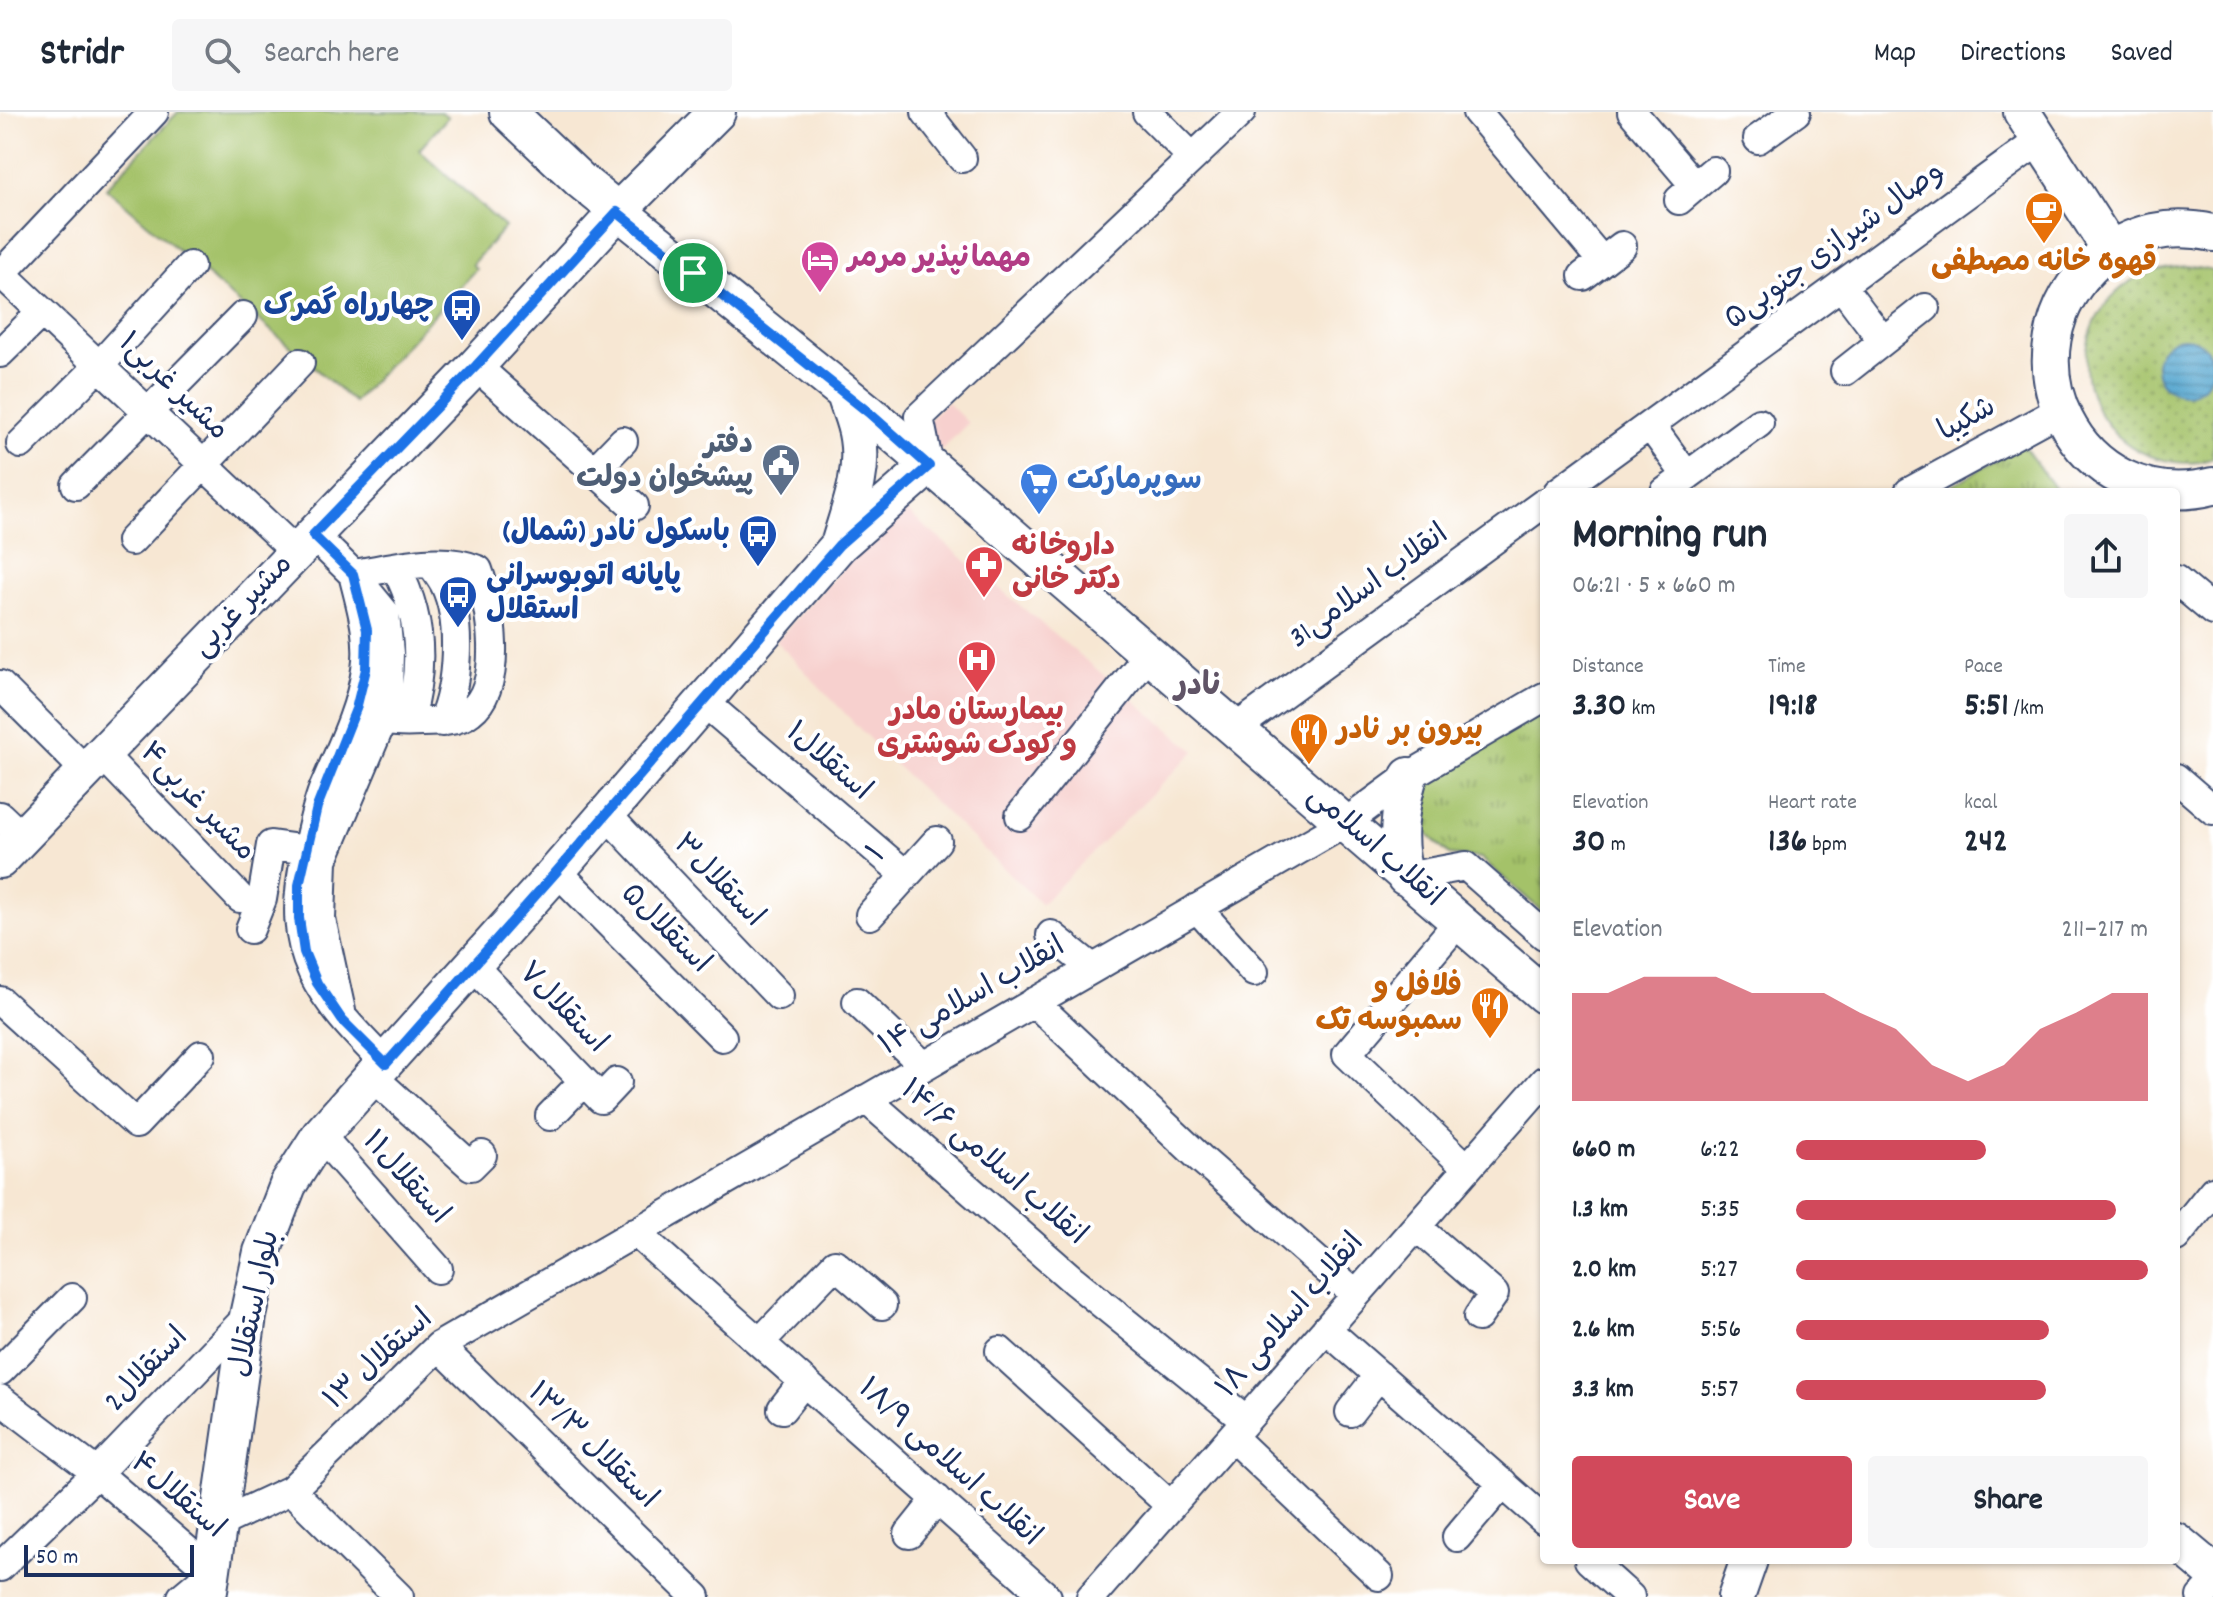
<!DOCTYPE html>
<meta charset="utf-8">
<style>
body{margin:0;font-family:Dekko,"Playpen Sans Arabic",sans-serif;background:#f6f6f7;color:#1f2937;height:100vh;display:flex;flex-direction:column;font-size:30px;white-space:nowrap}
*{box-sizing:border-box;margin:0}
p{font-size:26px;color:#747a83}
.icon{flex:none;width:44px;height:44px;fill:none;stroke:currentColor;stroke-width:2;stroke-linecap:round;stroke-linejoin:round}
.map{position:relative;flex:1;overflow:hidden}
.details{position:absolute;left:1540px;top:376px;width:640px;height:1076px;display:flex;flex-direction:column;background:#fff;border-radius:8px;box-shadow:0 2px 6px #0004}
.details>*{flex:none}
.scale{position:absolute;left:24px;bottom:20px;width:170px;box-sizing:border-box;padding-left:8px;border:4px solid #1b2f5e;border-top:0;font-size:22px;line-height:28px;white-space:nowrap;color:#1b2f5e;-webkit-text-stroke:6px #fff;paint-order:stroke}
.pin{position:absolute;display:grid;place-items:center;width:68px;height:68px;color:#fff;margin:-34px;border:4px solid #fff;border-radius:50%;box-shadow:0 2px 8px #0007}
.round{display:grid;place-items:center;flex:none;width:84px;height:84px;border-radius:8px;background:#f6f6f7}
.overview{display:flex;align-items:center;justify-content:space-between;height:136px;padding:0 32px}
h1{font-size:44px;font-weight:800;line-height:60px}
.stats{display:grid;grid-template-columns:repeat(3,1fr);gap:12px;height:136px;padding:8px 32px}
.stats div{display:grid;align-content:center}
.stats b{font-size:34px;font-weight:800}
.stats small{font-size:22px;font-weight:400}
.stats p{font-size:22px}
.chart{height:224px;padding:16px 32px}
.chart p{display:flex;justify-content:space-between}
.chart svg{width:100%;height:144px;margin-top:8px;fill:#d1495b;opacity:.7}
.cta{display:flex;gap:16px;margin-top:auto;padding:16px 32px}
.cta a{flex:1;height:92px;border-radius:8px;background:#d1495b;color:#fff;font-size:32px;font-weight:800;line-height:92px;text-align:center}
.cta a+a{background:#f6f6f7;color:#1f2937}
ul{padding:0 32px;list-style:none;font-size:26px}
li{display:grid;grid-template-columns:128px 96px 1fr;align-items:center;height:60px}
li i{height:20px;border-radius:10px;background:#d1495b}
header{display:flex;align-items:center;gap:48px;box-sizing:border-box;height:112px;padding:0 40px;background:#fff;border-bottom:2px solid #e0e1e3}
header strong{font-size:38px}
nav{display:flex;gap:44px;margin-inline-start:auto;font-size:28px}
.search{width:560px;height:72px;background:#f6f6f7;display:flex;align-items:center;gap:20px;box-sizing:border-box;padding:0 28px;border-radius:8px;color:#747a83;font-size:30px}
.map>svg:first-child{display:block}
</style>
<header>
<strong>Stridr</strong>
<div class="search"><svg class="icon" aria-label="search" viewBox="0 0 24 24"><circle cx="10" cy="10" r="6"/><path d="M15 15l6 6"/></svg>Search here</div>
<nav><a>Map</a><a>Directions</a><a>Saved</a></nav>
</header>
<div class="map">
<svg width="2213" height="1485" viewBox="0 0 2213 1485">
<defs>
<pattern id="grass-dots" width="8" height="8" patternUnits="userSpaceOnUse" patternTransform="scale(2)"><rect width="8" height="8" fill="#a4c269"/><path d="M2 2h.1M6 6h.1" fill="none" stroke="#859e5a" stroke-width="1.8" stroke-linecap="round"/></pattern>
<pattern id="park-tufts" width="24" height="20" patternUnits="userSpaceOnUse" patternTransform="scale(2)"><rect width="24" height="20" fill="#a4c269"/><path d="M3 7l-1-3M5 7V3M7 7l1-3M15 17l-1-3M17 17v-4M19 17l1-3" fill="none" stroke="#859e5a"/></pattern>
<pattern id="water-rules" width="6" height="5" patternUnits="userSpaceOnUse" patternTransform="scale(2)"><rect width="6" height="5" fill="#54a6cf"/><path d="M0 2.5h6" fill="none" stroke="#4588ab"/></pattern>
</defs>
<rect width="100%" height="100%" fill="#fff"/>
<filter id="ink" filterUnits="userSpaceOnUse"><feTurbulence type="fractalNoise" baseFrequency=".0125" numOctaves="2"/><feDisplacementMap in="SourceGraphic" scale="16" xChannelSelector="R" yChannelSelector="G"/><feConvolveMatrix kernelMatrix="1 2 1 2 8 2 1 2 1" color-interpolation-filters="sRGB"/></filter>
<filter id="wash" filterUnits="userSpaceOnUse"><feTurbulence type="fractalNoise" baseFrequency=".006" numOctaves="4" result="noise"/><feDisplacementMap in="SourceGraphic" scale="32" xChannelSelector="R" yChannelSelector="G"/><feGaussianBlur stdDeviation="1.8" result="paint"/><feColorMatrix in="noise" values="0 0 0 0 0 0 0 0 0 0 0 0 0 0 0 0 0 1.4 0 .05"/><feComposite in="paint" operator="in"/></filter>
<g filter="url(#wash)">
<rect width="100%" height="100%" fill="#f7e7d3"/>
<path fill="#f7d0ce" d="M947,290L968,311L941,338L920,317Z
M900,394L1195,639L1041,792L878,636L776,529Z"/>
<path fill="url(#grass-dots)" stroke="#607864" stroke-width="2" d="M2187,154L2213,159V346C2198,352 2180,352 2164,348C2081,329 2057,222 2128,171C2145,159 2166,156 2187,154Z"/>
<path fill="url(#park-tufts)" stroke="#607864" stroke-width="2" d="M2023,333L2057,380H1941Z
M1544,601V801L1481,746L1449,743L1416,711L1420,670Z"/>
<path fill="#a4c269" stroke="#607864" stroke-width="2" d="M178,0H441L448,5L419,38L505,115L472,152L476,157L354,290L106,76Z"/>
<path fill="url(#water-rules)" stroke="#386a96" stroke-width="2" d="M2156 254a28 28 0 1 1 56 0a28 28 0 1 1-56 0Z"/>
</g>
<g filter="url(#ink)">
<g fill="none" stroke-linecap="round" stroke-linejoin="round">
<g stroke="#3c4b70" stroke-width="32">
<path id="minor" d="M926,0L962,46
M1147,0L1192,45
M1477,0L1602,149
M1632,0L1695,74
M1758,27L1796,0
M1679,88L1713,59
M0,160L296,440
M2,161L154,0
M1583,164L1622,134
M1841,173L1883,229
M0,241L42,200
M476,254L634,394
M1845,259L1925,196
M1650,313L1687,364
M21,332L99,254L190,154
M929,354L919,305L1241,0
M594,359L623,329
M76,373L243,204
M1558,380L2040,28
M1665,380L1759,311
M1909,380L2060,298
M313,423L353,462L385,501L389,541L388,579L382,609L323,748L321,807L341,899
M131,429L300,251
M431,451C435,458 441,465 445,473C462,509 458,574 442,610
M396,456C423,506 424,557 408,610
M353,462C361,494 371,525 366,558C360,600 339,640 323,678C315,699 311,721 306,743C283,843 319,884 386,952
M353,462C393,456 440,442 478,458C491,494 505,573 470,600C458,610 437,610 422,610C403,611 385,611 367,603
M2176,468L2213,499
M0,573L86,659
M704,590L906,763
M1236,616L1544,391
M103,643L240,786
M2176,666L2213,698
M606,702L779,884
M0,704L22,725
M1020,704L1149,542
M557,759L722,925
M1405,765L1466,754L1544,823
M1197,796L1254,860
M870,803L937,729
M1459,809L1347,942L1466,1055
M250,817L262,787L271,733L307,738
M1051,823L1092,856
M473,854L601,987L617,970
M0,889L136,1012L201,943
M857,890L924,954
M1034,890L1200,1046L1356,1183
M373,965L471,1054L482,1043
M866,987L1073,1168L1246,1308
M550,1004L583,970
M320,1023L438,1157
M1417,1115L1494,1182L1478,1205
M635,1120L1047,1485
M2176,1125L2213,1079
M1326,1217L1544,1408
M760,1230L835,1152L882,1193
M439,1234L696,1485
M1000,1239L1171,1394
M0,1259L72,1186
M0,1287L97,1361L212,1460L182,1485
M782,1297L804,1269
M1350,1300L1379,1263
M1232,1325L1379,1464
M291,1378L399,1485
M218,1412L291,1378L439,1234L1345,711L1409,664L1544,585
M909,1422L937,1387
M1457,1425L1503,1371
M1589,1448L1630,1485
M0,1455L97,1361L248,1204
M1091,1485L1544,969
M2201,1485L2213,1472"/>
</g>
<g stroke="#3c4b70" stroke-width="40">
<path id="major" d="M508,0L581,69L868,300L1544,883
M2022,0L2110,137
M2213,121C2172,112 2131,119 2099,147C1992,240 2078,408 2213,374
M839,433C849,398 864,363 858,326C856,311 849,296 845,282
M0,748L476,254L617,100L717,0
M1405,765C1395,731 1399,698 1409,664
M2176,1429L2213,1460
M208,1485L248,1204L262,1140L288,1073L320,1023L557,759L839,433L929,354
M1736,1485L1749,1448"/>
</g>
<use href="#minor" stroke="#fff" stroke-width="28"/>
<use href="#major" stroke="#fff" stroke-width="36"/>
</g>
</g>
<g fill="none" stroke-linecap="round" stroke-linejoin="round" filter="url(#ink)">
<g stroke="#fff" stroke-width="16">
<path id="route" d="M617,100L868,300L929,354L839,433L557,759L386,952L342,908L317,871L304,840L299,806V773L317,695L356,597L366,557L367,518L353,462L313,423L476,254Z"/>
</g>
<use href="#route" stroke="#1a73e8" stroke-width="10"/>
</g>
<defs>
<g id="cafe-pin" transform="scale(2)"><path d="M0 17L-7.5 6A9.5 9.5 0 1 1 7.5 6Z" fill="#e8710a" stroke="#fff"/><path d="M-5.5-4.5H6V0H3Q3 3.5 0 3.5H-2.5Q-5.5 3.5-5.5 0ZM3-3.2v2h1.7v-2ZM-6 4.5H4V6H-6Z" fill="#fff"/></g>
<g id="hotel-pin" transform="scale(2)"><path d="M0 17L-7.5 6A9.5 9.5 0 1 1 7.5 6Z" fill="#d1479c" stroke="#fff"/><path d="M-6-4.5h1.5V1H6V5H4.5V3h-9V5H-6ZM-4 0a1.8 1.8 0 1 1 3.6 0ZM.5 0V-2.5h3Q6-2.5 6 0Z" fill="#fff"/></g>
<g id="bus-pin" transform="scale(2)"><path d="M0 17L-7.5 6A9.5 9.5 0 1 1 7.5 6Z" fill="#1a4fb4" stroke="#fff"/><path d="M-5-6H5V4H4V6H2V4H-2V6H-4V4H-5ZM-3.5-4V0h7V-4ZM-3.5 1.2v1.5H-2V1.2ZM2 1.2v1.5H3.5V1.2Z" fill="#fff"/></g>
<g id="civic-pin" transform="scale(2)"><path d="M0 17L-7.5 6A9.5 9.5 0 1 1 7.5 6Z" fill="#5c6f8a" stroke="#fff"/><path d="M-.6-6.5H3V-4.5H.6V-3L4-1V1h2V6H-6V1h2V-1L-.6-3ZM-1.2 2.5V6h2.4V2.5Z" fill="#fff"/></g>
<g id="supermarket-pin" transform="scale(2)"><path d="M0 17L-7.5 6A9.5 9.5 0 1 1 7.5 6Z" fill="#3f7fe0" stroke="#fff"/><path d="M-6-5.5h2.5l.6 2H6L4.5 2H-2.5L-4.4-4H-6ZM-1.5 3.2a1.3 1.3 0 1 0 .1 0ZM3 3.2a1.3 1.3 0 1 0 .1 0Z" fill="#fff"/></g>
<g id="pharmacy-pin" transform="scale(2)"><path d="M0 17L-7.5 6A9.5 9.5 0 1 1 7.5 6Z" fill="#e0444e" stroke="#fff"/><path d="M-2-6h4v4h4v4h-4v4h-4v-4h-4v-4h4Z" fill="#fff"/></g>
<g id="hospital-pin" transform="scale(2)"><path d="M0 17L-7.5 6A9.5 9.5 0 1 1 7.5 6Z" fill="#e0444e" stroke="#fff"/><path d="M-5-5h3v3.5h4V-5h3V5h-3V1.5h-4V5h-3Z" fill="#fff"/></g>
<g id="restaurant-pin" transform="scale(2)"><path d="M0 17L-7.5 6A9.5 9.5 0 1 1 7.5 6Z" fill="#e8710a" stroke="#fff"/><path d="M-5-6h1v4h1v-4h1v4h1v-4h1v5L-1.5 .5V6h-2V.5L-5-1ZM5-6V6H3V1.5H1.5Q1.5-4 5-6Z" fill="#fff"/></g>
</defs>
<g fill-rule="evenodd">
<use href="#cafe-pin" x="2044" y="99"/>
<use href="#hotel-pin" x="820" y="148"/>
<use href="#bus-pin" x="462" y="196"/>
<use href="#civic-pin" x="781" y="351"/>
<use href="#supermarket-pin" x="1039" y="370"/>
<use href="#bus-pin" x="758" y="422"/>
<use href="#pharmacy-pin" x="984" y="453"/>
<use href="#bus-pin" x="458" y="483"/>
<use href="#hospital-pin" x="977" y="548"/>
<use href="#restaurant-pin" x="1309" y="620"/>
<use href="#restaurant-pin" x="1490" y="894"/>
</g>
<g text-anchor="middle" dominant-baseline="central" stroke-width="8" stroke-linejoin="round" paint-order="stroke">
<g font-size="30" fill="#1b2f5e" stroke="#fff">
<text transform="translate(1836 135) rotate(-36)">۵وصال شیرازی جنوبی</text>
<text transform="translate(172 276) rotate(44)">مشیر غربی۱</text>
<text transform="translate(1968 309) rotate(-29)">شکیبا</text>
<text transform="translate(1370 476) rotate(-36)">31انقلاب اسلامی</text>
<text transform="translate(244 495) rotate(-46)">مشیر غربی</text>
<text transform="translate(827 651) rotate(41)">استقلال۱</text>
<text transform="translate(196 691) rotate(46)">مشیر غربی۴</text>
<text transform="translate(1374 736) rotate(41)">انقلاب اسلامی</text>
<text transform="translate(878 743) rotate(-48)">۱</text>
<text transform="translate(717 770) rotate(46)">استقلال۳</text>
<text transform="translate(664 818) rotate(45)">استقلال۵</text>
<text transform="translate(973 886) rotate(-30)">۱۴ انقلاب اسلامی</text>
<text transform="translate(561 897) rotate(46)">استقلال۷</text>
<text transform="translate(992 1052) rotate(41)">۱۴/۶ انقلاب اسلامی</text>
<text transform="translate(404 1067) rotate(48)">استقلال۱۱</text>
<text transform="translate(257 1192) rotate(-78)">بلوار استقلال</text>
<text transform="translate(1292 1205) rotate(-49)">۱۸ انقلاب اسلامی</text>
<text transform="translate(380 1249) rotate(-42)">۱۳ استقلال</text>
<text transform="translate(148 1259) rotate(-46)">2استقلال</text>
<text transform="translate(591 1335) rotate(44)">۱۳/۳ استقلال</text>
<text transform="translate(948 1352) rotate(42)">۱۸/۹ انقلاب اسلامی</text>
<text transform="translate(176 1385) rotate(41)">استقلال۴</text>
</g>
<g font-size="30" font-weight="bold" fill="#b23c85" stroke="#fff" text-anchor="start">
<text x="848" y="148">مهمانپذیر مرمر</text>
</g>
<g font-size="30" font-weight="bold" fill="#c56008" stroke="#fff">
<text x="2044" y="152">قهوه خانه مصطفی</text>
<text x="1337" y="620" text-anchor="start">بیرون بر نادر</text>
<text x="1462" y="877" text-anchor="end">فلافل و<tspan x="1462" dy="34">سمبوسه تک</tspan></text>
</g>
<g font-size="30" font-weight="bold" fill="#164399" stroke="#fff" text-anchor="end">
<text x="434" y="196">چهارراه گمرک</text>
<text x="730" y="422">باسکول نادر (شمال)</text>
<text x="486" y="466" text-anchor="start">پایانه اتوبوسرانی<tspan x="486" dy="34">استقلال</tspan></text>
</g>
<g font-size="30" font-weight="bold" fill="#4e5e75" stroke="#fff" text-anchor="end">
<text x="753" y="334">دفتر<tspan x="753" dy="34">پیشخوان دولت</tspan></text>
</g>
<g font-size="30" font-weight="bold" fill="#366cbe" stroke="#fff" text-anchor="start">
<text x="1067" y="370">سوپرمارکت</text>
</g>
<g font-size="30" font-weight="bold" fill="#be3a42" stroke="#fff" text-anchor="start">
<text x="1012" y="436">داروخانه<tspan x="1012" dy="34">دکتر خانی</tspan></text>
<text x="977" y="601" text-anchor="middle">بیمارستان مادر<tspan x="977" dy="34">و کودک شوشتری</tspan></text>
</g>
<g font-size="32" font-weight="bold" fill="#605466" stroke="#fff">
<text x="1199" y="576">نادر</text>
</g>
</g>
</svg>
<div class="scale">50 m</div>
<div class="pin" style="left:693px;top:161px;background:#1e9e55"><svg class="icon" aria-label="arrive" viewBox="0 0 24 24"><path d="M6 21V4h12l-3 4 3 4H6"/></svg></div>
<section class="details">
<div class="overview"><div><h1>Morning run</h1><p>06:21 · 5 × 660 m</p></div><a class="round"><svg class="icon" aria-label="share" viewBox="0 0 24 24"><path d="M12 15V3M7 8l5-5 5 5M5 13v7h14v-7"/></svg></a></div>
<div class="stats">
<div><p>Distance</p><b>3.30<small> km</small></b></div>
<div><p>Time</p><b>19:18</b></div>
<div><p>Pace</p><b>5:51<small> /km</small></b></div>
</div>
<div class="stats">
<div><p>Elevation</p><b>30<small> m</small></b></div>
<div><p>Heart rate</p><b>136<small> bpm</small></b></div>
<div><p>kcal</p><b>242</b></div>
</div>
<div class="chart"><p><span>Elevation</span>211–217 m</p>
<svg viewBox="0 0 160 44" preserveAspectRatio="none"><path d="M0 44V11L10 11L20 6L30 6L40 6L50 11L60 11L70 11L80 17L90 22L100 33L110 38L120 33L130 22L140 17L150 11L160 11V44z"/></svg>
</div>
<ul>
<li><b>660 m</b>6:22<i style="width:54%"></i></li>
<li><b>1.3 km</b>5:35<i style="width:91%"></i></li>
<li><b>2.0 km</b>5:27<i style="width:100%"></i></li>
<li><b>2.6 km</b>5:56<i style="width:72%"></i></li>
<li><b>3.3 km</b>5:57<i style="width:71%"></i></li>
</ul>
<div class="cta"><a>Save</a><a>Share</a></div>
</section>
</div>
